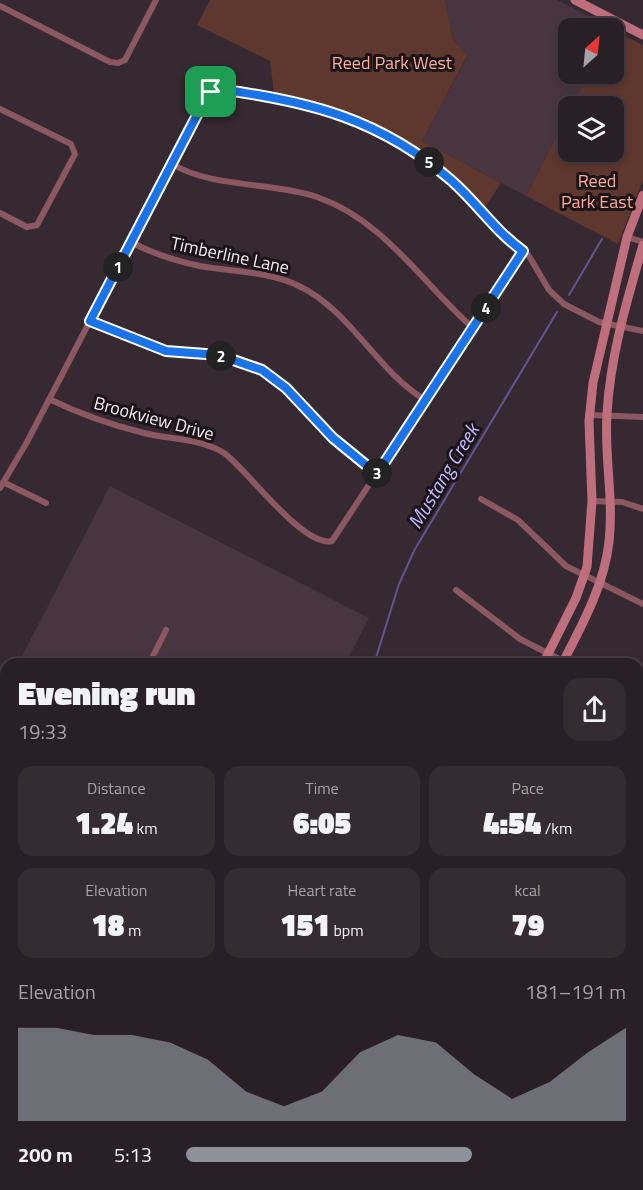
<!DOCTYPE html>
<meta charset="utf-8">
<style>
body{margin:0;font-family:"Titillium Web",sans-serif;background:#352c32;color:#f1f3f6;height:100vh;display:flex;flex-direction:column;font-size:22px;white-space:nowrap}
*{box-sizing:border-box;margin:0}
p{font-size:20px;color:#a5a2a7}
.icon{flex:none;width:33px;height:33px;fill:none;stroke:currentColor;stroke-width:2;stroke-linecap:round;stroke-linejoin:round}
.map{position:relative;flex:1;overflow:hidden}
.details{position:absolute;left:0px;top:658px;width:644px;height:532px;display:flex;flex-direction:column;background:#291f26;border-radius:18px 18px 0 0;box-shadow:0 3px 9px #0003,0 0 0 2px #453d43}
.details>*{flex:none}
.needle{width:39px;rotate:27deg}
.tools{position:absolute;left:558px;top:18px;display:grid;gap:12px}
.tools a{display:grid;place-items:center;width:66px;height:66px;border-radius:12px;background:#291f26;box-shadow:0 3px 9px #0003,0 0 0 2px #453d43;font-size:30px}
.pin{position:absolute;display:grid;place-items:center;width:51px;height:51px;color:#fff;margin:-26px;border-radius:12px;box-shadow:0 3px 9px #0006}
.km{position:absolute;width:30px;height:30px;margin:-15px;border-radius:50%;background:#222;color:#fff;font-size:16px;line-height:30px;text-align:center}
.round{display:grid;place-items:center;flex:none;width:63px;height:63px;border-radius:18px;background:#352c32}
.head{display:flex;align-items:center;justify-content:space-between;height:102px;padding:0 18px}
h1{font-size:33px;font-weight:800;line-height:45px}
.metrics{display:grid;grid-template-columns:repeat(3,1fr);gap:9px;height:102px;padding:6px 18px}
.metrics div{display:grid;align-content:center;border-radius:15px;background:#352c32;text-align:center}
.metrics b{font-size:30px;font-weight:800}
.metrics small{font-size:16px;font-weight:400}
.metrics p{font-size:16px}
.chart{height:168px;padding:12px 18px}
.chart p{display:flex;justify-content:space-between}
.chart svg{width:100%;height:108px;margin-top:6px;fill:#8c9099;opacity:.7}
ul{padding:0 18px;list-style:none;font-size:20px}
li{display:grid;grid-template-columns:96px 72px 1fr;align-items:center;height:45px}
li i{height:15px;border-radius:8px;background:#8c9099}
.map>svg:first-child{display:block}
</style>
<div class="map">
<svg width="643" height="1190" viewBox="0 0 643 1190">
<rect width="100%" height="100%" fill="#372932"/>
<path fill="#483540" d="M445,0H557L599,21L602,28H568V74H578L577,78L585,82L572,106H568V114L526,196L422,141L467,57L453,40Z
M110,486L369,618L345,664H18Z"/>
<path fill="#5e372e" d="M210,0H445L453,40L467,56L422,141L501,183L484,209C429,143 357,106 274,93L270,61L197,25Z
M614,31L643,45V180L618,244L526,196L568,114V152H614V106H572L589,74H614Z
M638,746L643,748V874L638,871Z"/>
<path fill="#965444" d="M6,1063V1185H18L17,1190H0V1071Z"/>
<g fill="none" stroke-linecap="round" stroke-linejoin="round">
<path stroke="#605590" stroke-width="2" d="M569,295L602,239
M374,664L399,584L415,549L557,312
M0,1096L6,1084"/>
<path stroke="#8b5861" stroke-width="6" d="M0,6L110,62L118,63L125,60L156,0
M0,109L71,144L75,154L37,225L27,227L0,213
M172,164C212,188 272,182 317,197C384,220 422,283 473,328
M627,237L643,242
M131,242C153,254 176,261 200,266C233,272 269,271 299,286C351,311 376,370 425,400
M90,321L166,350L219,355L262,370L286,388L333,438L377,474
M49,399C80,414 111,425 144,433C171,440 200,438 224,453C247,469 303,548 332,541L523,251
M590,415L643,417
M5,483L46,503
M0,488L27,442L206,98L214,90L312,105L367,124L394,138L454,183L497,231L529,256L549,290L564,304L599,322L643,331
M481,499L518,520L566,566L643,604
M592,501L622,502L643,509
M456,590L520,639L569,664
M149,664L166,630
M638,698L643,700
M0,974L6,968
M524,1185L532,1190
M28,1190L29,1185
M324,1190L335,1186L350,1190"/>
<path stroke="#be6e7d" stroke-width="9" d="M575,0L643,35
M543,664L576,598L587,567L592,501L589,421L593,383L627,237L643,195
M562,664C582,625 604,586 609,542C614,499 604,456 607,414C610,357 627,300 643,245
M0,734L6,737
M0,754L6,757
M638,1053L643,1055
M638,1068L643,1071
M204,1185L206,1190
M155,1190L173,1185
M219,1190L228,1185"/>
</g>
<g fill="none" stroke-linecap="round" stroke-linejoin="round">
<g stroke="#fff" stroke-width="12">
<path id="route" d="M218,89C309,101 381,119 452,181C477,203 495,231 523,251L377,474L333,438L286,388L262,370L219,355L166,351L90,321L208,94Z"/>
</g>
<use href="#route" stroke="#1a73e8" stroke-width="8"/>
</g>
<g text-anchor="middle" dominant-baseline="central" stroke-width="6" stroke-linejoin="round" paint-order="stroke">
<g font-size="18" fill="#fcad99" stroke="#1b1418">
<text x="392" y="62">Reed Park West</text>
<text x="597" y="180">Reed<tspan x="597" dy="21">Park East</tspan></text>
</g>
<g font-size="18" fill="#f5ebf0" stroke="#1b1418">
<text transform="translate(230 255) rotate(12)">Timberline Lane</text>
<text transform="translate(154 418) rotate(15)">Brookview Drive</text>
</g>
<g font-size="20" font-style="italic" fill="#c3b9ff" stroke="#1b1418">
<text transform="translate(443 476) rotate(-59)">Mustang Creek</text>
</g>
</g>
</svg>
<div class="tools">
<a><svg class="needle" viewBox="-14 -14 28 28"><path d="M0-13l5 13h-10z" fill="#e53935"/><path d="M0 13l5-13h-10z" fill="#a5a2a7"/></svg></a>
<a><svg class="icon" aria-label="layers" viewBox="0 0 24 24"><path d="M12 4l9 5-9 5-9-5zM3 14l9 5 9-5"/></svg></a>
</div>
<div class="pin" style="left:211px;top:92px;background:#1e9e55"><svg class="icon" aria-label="arrive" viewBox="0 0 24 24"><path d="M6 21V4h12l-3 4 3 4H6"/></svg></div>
<b class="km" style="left:118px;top:267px">1</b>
<b class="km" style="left:221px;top:356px">2</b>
<b class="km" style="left:377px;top:473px">3</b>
<b class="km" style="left:486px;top:308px">4</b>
<b class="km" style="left:429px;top:162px">5</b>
<section class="details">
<div class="head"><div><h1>Evening run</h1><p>19:33</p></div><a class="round"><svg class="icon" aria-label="share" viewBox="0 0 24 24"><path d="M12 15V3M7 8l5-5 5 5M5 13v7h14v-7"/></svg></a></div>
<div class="metrics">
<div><p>Distance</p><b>1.24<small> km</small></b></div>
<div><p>Time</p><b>6:05</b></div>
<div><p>Pace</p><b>4:54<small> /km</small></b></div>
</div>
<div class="metrics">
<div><p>Elevation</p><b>18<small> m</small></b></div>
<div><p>Heart rate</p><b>151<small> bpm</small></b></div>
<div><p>kcal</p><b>79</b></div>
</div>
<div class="chart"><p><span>Elevation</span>181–191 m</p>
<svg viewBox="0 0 160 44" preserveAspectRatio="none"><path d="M0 44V6L10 6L20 9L30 9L40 12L50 19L60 32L70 38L80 32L90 16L100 9L110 12L120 25L130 35L140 28L150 16L160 6V44z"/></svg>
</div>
<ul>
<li><b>200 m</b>5:13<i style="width:65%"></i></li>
</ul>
</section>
</div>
